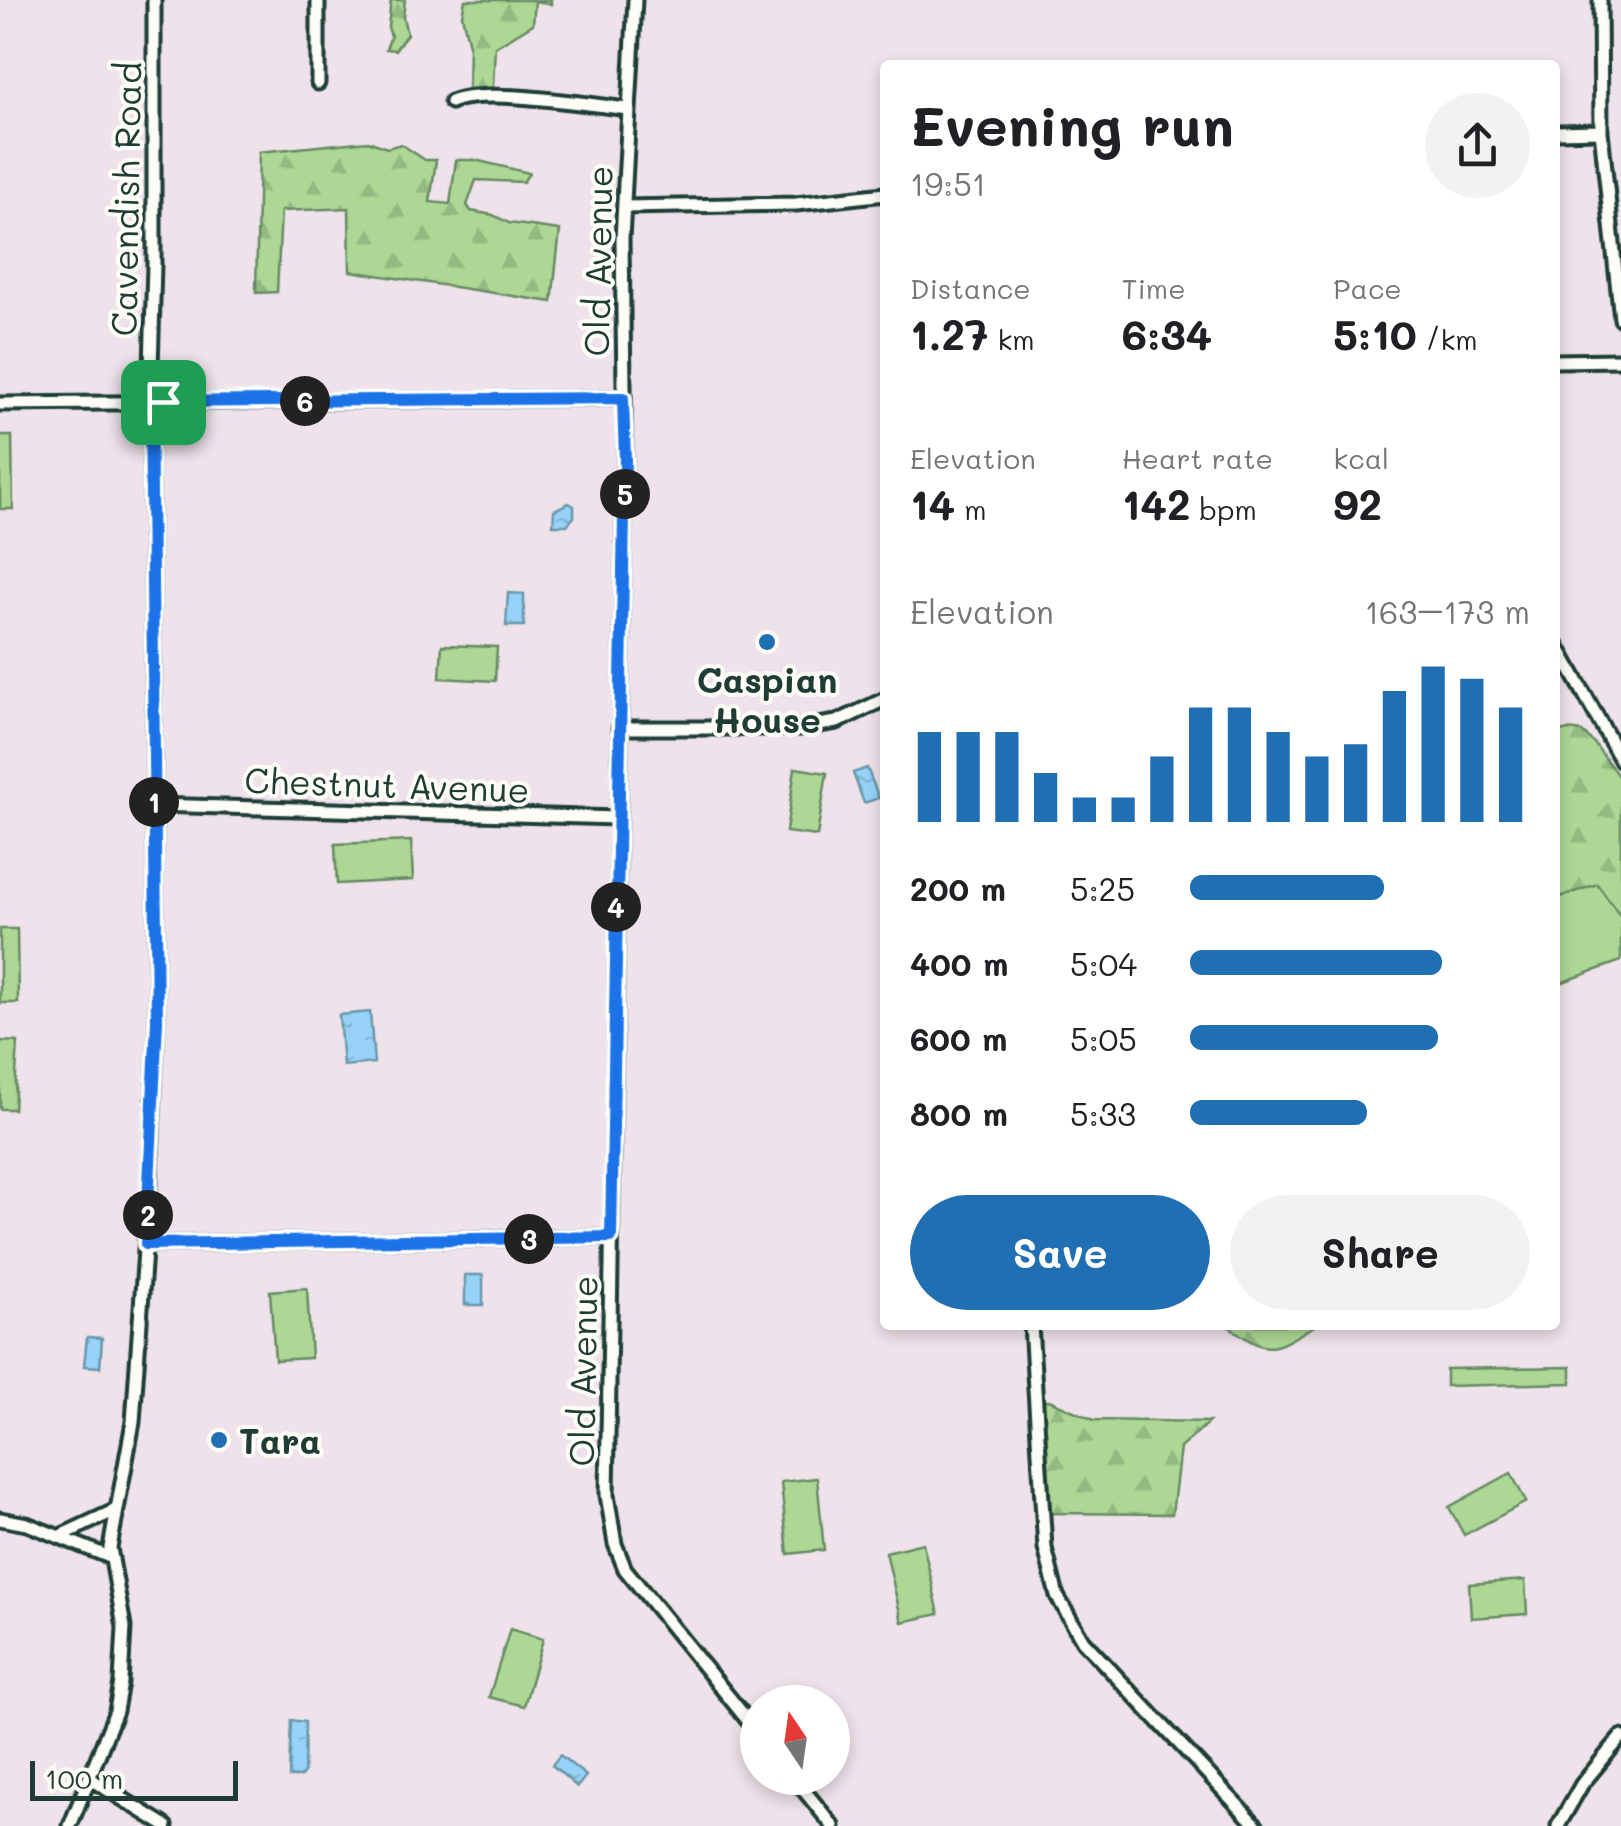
<!DOCTYPE html>
<meta charset="utf-8">
<style>
body{margin:0;font-family:Mali,sans-serif;background:#f2f2f2;color:#202124;height:100vh;display:flex;flex-direction:column;font-size:38px;white-space:nowrap}
*{box-sizing:border-box;margin:0}
p{font-size:32px;color:#757577}
.icon{flex:none;width:55px;height:55px;fill:none;stroke:currentColor;stroke-width:2;stroke-linecap:round;stroke-linejoin:round}
.map{position:relative;flex:1;overflow:hidden}
.sheet{position:absolute;left:880px;top:60px;width:680px;height:1270px;display:flex;flex-direction:column;background:#fff;border-radius:10px;box-shadow:0 5px 15px #0003}
.sheet>*{flex:none}
.needle{width:65px;rotate:347deg}
.tools{position:absolute;left:740px;top:1685px;display:grid;gap:20px}
.tools a{display:grid;place-items:center;width:110px;height:110px;border-radius:50%;background:#fff;box-shadow:0 5px 15px #0003;font-size:50px}
.scale{position:absolute;left:30px;bottom:25px;width:208px;box-sizing:border-box;padding-left:10px;border:5px solid #1f3d34;border-top:0;font-size:28px;line-height:35px;white-space:nowrap;color:#1f3d34;-webkit-text-stroke:8px #fdfcf7;paint-order:stroke}
.pin{position:absolute;display:grid;place-items:center;width:85px;height:85px;color:#fff;margin:-42px;border-radius:20px;box-shadow:0 5px 15px #0006}
.km{position:absolute;width:50px;height:50px;margin:-25px;border-radius:50%;background:#222;color:#fff;font-size:28px;line-height:50px;text-align:center}
.round{display:grid;place-items:center;flex:none;width:105px;height:105px;border-radius:52px;background:#f2f2f2}
.head{display:flex;align-items:center;justify-content:space-between;height:170px;padding:0 30px}
h1{font-size:55px;font-weight:700;line-height:75px}
.stats{display:grid;grid-template-columns:repeat(3,1fr);gap:15px;height:170px;padding:10px 30px}
.stats div{display:grid;align-content:center}
.stats b{font-size:42px;font-weight:700}
.stats small{font-size:28px;font-weight:400}
.stats p{font-size:28px}
.chart{height:280px;padding:20px 30px}
.chart p{display:flex;justify-content:space-between}
.chart svg{width:100%;height:180px;margin-top:10px;stroke:#1f6fb2;stroke-width:6}
.primary-button{display:flex;gap:20px;margin-top:auto;padding:20px 30px}
.primary-button a{flex:1;height:115px;border-radius:60px;background:#1f6fb2;color:#fff;font-size:40px;font-weight:700;line-height:115px;text-align:center}
.primary-button a+a{background:#f2f2f2;color:#202124}
ul{padding:0 30px;list-style:none;font-size:32px}
li{display:grid;grid-template-columns:160px 120px 1fr;align-items:center;height:75px}
li i{height:25px;border-radius:12px;background:#1f6fb2}
.map>svg:first-child{display:block}
</style>
<div class="map">
<svg width="1621" height="1826" viewBox="0 0 1621 1826">
<defs>
<pattern id="forest-firs" width="22" height="20" patternUnits="userSpaceOnUse" patternTransform="scale(2.5)"><rect width="22" height="20" fill="#add795"/><path d="M5 1l3.5 6h-7zM16 11l3.5 6h-7z" fill="#94b981"/></pattern>
<pattern id="water-ripples" width="26" height="14" patternUnits="userSpaceOnUse" patternTransform="scale(2.5)"><rect width="26" height="14" fill="#97d3f8"/><path d="M2 4q2-2 4 0t4 0M15 11q2-2 4 0t4 0" fill="none" stroke="#82b6d5"/></pattern>
</defs>
<rect width="100%" height="100%" fill="#efe2ea"/>
<filter id="ink" filterUnits="userSpaceOnUse"><feTurbulence type="fractalNoise" baseFrequency=".01" numOctaves="2"/><feDisplacementMap in="SourceGraphic" scale="20" xChannelSelector="R" yChannelSelector="G"/><feConvolveMatrix kernelMatrix="1 2 1 2 8 2 1 2 1" color-interpolation-filters="sRGB"/></filter>
<g filter="url(#ink)">
<path fill="#add795" stroke="#668a64" stroke-width="2.5" d="M0,436H12L13,509H0Z
M442,645L497,647L495,681L440,678Z
M795,768L827,773L817,836L786,832Z
M411,841L413,880L337,884L335,844Z
M1597,883L1621,917V961L1555,985V899Z
M0,929H17L18,1003H0Z
M0,1041L18,1042L14,1109H0Z
M307,1288L311,1358L275,1360L270,1291Z
M1571,1367V1383L1446,1386V1369Z
M1511,1473L1526,1502L1464,1535L1449,1507Z
M817,1478L824,1550L788,1554L781,1482Z
M923,1543L939,1614L902,1622L886,1552Z
M1525,1580L1527,1614L1471,1618L1469,1584Z
M510,1629L543,1639L524,1706L489,1697Z"/>
<path fill="url(#forest-firs)" stroke="#668a64" stroke-width="2.5" d="M391,0H405L403,17L407,34L395,50L386,49L391,36L388,27Z
M465,0H551V4L535,1L533,24L495,47L493,87L468,89L469,45L462,15Z
M368,141L387,148L401,144L425,160H436L430,202L450,204L456,160H475L529,173L523,182L476,180L467,205L471,211L493,215L509,223L560,230L552,302L350,271L349,208L281,211L277,292L256,293L259,152Z
M1569,730L1582,732L1594,743L1621,780V917L1597,884L1555,899V733Z
M1227,1325H1316C1271,1351 1270,1357 1227,1325Z
M1049,1400L1094,1420L1209,1422L1180,1448L1172,1514L1043,1513L1038,1401Z"/>
<path fill="url(#water-ripples)" stroke="#6797aa" stroke-width="2.5" d="M569,503L574,506V517L567,525H553L554,510Z
M508,593L524,594V626H506Z
M867,768L879,798L864,803L853,773Z
M370,1012L374,1063L343,1066L339,1015Z
M465,1275H483V1305H465Z
M87,1337L102,1338L100,1367L84,1366Z
M291,1720L305,1722L304,1773L301,1777H289Z
M560,1755L586,1776L577,1787L552,1765Z"/>
<g fill="none" stroke-linecap="round" stroke-linejoin="round">
<g stroke="#1f3d34" stroke-width="19">
<path id="street" d="M635,0L622,239L625,460L607,1495L615,1544L625,1569L758,1733
M1600,0L1601,131L1621,319
M318,83V0
M451,102C484,87 590,105 629,109
M1555,132L1601,131
M624,207L796,204L885,194
M1555,361L1621,360
M0,404L623,398
M1555,641L1621,760
M619,728H800L837,722L885,699
M154,805L618,818
M146,1244L611,1237
M1031,1325L1045,1548L1057,1596L1083,1641L1257,1826
M0,1519L27,1524L112,1558
M60,1536L116,1510
M89,1778L166,1826
M794,1778L833,1826
M70,1826L116,1711L121,1682L124,1627L110,1548L133,1422L150,1179L157,1021L150,402L154,265V0
M1558,1826L1582,1784L1621,1737"/>
</g>
<use href="#street" stroke="#fdfcf7" stroke-width="11"/>
</g>
</g>
<g fill="none" stroke-linecap="round" stroke-linejoin="round" filter="url(#ink)">
<g stroke="#fff" stroke-width="20">
<path id="route" d="M623,398L625,460L611,1237L146,1244L157,1021L150,402Z"/>
</g>
<use href="#route" stroke="#1a73e8" stroke-width="12"/>
</g>
<g fill="#1f6fb2" stroke="#fdfcf7" stroke-width="4">
<circle cx="767" cy="642" r="10"/>
<circle cx="219" cy="1440" r="10"/>
</g>
<g text-anchor="middle" dominant-baseline="central" stroke-width="8" stroke-linejoin="round" paint-order="stroke">
<g font-size="35" fill="#1f3d34" stroke="#fdfcf7">
<text transform="translate(125 199) rotate(-89)">Cavendish Road</text>
<text transform="translate(597 261) rotate(-89)">Old Avenue</text>
<text transform="translate(387 784) rotate(2)">Chestnut Avenue</text>
<text transform="translate(582 1371) rotate(-89)">Old Avenue</text>
</g>
<g font-size="35" font-weight="bold" fill="#1f3d34" stroke="#fdfcf7">
<text x="767" y="679">Caspian<tspan x="767" dy="40">House</tspan></text>
<text x="239" y="1440" text-anchor="start">Tara</text>
</g>
</g>
</svg>
<div class="tools">
<a><svg class="needle" viewBox="-14 -14 28 28"><path d="M0-13l5 13h-10z" fill="#e53935"/><path d="M0 13l5-13h-10z" fill="#757577"/></svg></a>
</div>
<div class="scale">100 m</div>
<div class="pin" style="left:163px;top:402px;background:#1e9e55"><svg class="icon" aria-label="arrive" viewBox="0 0 24 24"><path d="M6 21V4h12l-3 4 3 4H6"/></svg></div>
<b class="km" style="left:154px;top:802px">1</b>
<b class="km" style="left:148px;top:1215px">2</b>
<b class="km" style="left:529px;top:1239px">3</b>
<b class="km" style="left:616px;top:907px">4</b>
<b class="km" style="left:625px;top:494px">5</b>
<b class="km" style="left:305px;top:401px">6</b>
<section class="sheet">
<div class="head"><div><h1>Evening run</h1><p>19:51</p></div><a class="round"><svg class="icon" aria-label="share" viewBox="0 0 24 24"><path d="M12 15V3M7 8l5-5 5 5M5 13v7h14v-7"/></svg></a></div>
<div class="stats">
<div><p>Distance</p><b>1.27<small> km</small></b></div>
<div><p>Time</p><b>6:34</b></div>
<div><p>Pace</p><b>5:10<small> /km</small></b></div>
</div>
<div class="stats">
<div><p>Elevation</p><b>14<small> m</small></b></div>
<div><p>Heart rate</p><b>142<small> bpm</small></b></div>
<div><p>kcal</p><b>92</b></div>
</div>
<div class="chart"><p><span>Elevation</span>163–173 m</p>
<svg viewBox="0 0 160 44" preserveAspectRatio="none"><path d="M5 44V22M15 44V22M25 44V22M35 44V32M45 44V38M55 44V38M65 44V28M75 44V16M85 44V16M95 44V22M105 44V28M115 44V25M125 44V12M135 44V6M145 44V9M155 44V16"/></svg>
</div>
<ul>
<li><b>200 m</b>5:25<i style="width:57%"></i></li>
<li><b>400 m</b>5:04<i style="width:74%"></i></li>
<li><b>600 m</b>5:05<i style="width:73%"></i></li>
<li><b>800 m</b>5:33<i style="width:52%"></i></li>
</ul>
<div class="primary-button"><a>Save</a><a>Share</a></div>
</section>
</div>
